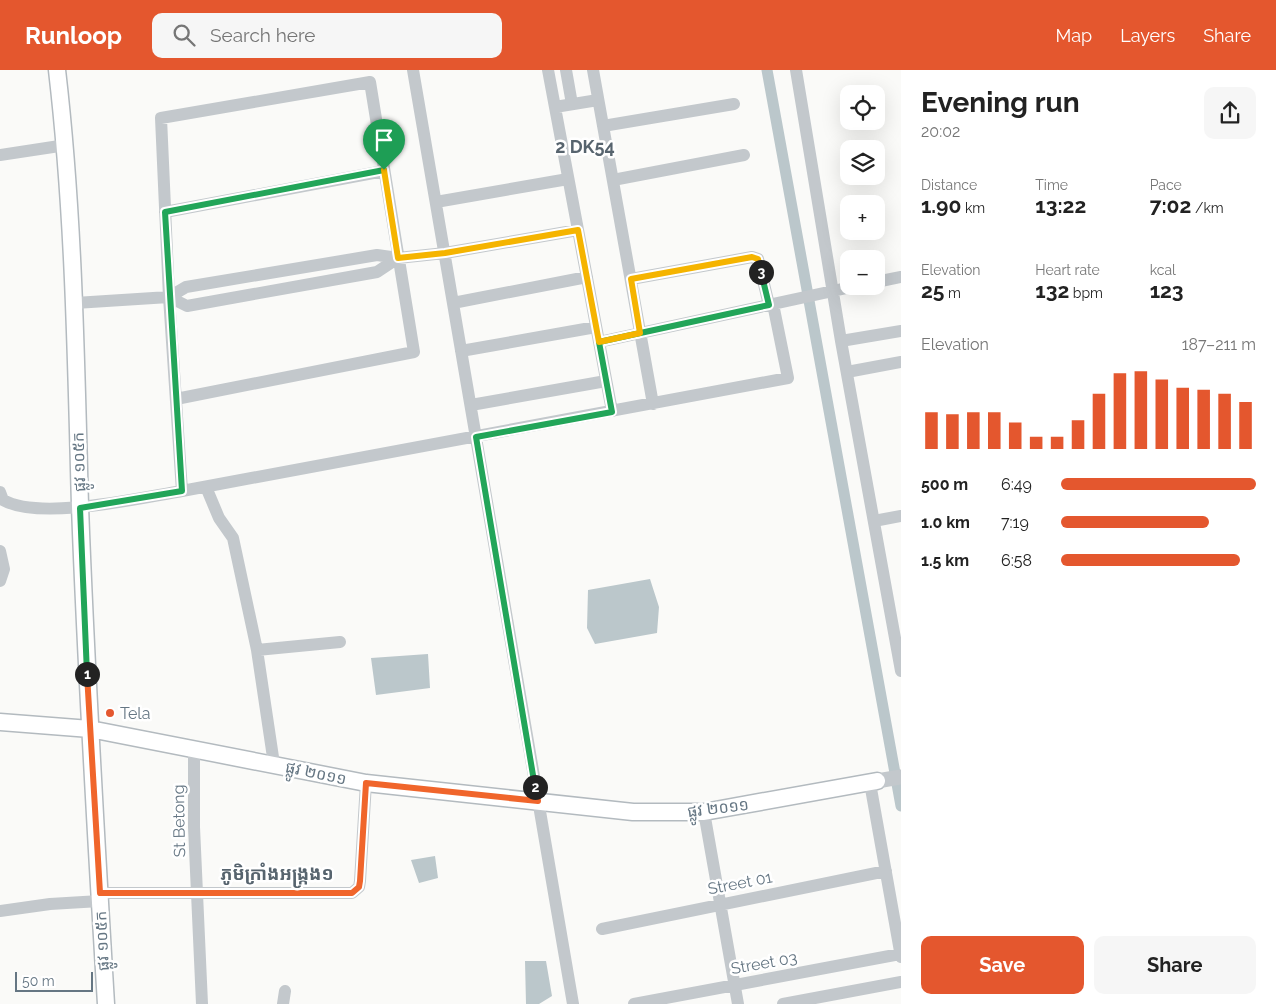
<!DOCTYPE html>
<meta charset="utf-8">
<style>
body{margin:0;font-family:Raleway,"Noto Sans Khmer",sans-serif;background:#f6f6f6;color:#222;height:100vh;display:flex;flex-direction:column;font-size:19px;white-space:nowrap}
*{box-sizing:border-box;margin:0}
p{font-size:16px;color:#767676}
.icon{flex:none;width:28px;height:28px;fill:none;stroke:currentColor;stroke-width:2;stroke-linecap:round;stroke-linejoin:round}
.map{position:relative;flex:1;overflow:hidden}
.details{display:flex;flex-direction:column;background:#fff;width:375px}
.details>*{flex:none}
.fabs{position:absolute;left:840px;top:15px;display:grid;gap:10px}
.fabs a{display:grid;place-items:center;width:45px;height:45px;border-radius:10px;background:#fff;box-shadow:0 5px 20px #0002;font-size:25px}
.scale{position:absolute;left:15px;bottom:12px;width:78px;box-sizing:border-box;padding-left:5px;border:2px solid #657683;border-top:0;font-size:14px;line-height:18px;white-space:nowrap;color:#657683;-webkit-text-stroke:4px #fff;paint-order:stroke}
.pin{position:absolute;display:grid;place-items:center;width:42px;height:42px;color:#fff;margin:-51px -21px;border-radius:50% 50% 50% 0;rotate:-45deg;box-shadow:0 0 5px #0007}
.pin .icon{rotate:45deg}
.km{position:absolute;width:25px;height:25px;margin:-12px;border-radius:50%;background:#222;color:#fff;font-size:14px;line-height:25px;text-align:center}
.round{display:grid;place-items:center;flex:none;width:52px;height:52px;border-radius:10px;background:#f6f6f6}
.head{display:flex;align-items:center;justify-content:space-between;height:85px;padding:0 20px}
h1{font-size:28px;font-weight:700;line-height:38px}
.metrics{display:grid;grid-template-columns:repeat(3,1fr);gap:8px;height:85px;padding:5px 20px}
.metrics div{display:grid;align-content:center}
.metrics b{font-size:21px;font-weight:700}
.metrics small{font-size:14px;font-weight:400}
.metrics p{font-size:14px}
.chart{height:140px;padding:10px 20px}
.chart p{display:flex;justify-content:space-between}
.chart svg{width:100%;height:90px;margin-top:5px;stroke:#e4572e;stroke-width:6}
.button{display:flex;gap:10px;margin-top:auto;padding:10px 20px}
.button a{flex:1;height:58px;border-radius:10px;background:#e4572e;color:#fff;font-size:20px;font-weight:700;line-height:58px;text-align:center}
.button a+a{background:#f6f6f6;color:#222}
ul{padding:0 20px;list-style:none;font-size:16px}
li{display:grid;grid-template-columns:80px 60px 1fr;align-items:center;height:38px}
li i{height:12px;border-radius:6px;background:#e4572e}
header{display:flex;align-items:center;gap:30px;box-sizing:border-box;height:70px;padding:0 25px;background:#e4572e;color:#fff}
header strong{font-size:24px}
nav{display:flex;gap:28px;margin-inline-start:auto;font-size:18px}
.search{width:350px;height:45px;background:#f6f6f6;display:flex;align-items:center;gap:12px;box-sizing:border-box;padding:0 18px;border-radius:10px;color:#767676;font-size:19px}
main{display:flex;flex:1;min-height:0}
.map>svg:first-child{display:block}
</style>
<header>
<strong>Runloop</strong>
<div class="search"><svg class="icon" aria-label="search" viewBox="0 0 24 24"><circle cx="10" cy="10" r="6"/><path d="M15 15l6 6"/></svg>Search here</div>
<nav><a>Map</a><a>Layers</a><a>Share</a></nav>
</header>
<main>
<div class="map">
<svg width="901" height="934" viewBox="0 0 901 934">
<rect width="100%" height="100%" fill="#fafaf8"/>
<path fill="#bbc7cb" d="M650,509L659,537L657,563L595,574L587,558L588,520Z
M428,584L430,618L376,625L371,588Z
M435,786L438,808L419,813L411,790Z
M525,891H546L552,926L539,934H526Z"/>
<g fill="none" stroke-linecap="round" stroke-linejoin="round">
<path stroke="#bbc7cb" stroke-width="11" d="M767,0L901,736"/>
<g stroke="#b3babf" stroke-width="19">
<path id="secondary" d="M57,0C74,145 76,291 80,436C86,602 96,768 106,934
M0,652L90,659L366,713L633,742H704L877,711"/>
</g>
<path stroke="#c3c8cc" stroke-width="12" d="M413,0L573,934
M548,0L612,341
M566,0L572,34
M593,0L653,334
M796,0L841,271L901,601
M555,37L598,30
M603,56L734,34
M0,85L66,75
M613,110L744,85
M436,132L568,109
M165,142L384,101
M631,209L752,187L758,189L769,235
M876,212L901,207
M169,227L187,236L377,202L398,188
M75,233L169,227L186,217L377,185L398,188L445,183L578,160
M453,233L587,207
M841,271L901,261
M599,272L856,216
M461,281L596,257
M847,302L901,292
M471,335L606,311
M206,417L219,448L233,468L257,580L274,694
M182,421L788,308L773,234
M0,422L3,430C40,451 139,428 182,421L169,227L161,48L370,12L414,282L176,329
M874,451L901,446
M0,481L4,499L0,511
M257,580L340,572
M194,679V757L202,934
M870,713L901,887
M704,742L738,934
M100,823H352L359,817L360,811L366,713
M0,841L50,834L100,831
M602,859L886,801
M283,934L285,921
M634,934L900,884
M783,934L901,912"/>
<path stroke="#c3c8cc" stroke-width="15" d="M877,711L901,707"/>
<use href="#secondary" stroke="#fff" stroke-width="16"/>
</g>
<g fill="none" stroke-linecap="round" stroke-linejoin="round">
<g stroke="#fff" stroke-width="10">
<path id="split-1" d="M87,604L80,438L182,421L165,142L384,100"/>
</g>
<g stroke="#fff" stroke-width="10">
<path id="split-2" d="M87,604L100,823H352L359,817L360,811L366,713L538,731L535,717"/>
</g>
<g stroke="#fff" stroke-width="10">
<path id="split-3" d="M535,717L476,367L612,342L599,272L769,235L761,202"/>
</g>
<g stroke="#fff" stroke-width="10">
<path id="split-4" d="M384,100L398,188L445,183L578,160L599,272L640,263L631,209L752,187L758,189L761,202"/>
</g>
<use href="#split-1" stroke="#22a559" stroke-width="6"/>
<use href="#split-2" stroke="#f0652b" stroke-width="6"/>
<use href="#split-3" stroke="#22a559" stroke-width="6"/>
<use href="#split-4" stroke="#f5b400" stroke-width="6"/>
</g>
<circle fill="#e4572e" stroke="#fff" stroke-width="2" cx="110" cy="643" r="5"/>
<g text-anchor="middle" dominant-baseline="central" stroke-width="5" stroke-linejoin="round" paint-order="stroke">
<g font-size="16" fill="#657683" stroke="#fff">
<text transform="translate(79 392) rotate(-92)">ផ្លូវ ១០៥ក</text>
<text transform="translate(316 703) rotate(12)">ផ្លូវ ២០១១</text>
<text transform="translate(718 738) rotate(-7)">ផ្លូវ ២០១១</text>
<text transform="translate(179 751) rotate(-91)">St Betong</text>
<text transform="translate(740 813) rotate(-11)">Street 01</text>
<text transform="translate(102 871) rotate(-93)">ផ្លូវ ១០៥ក</text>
<text transform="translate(764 893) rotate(-10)">Street 03</text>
</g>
<g font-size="16" fill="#657683" stroke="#fff" text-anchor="start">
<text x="120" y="643">Tela</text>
</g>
<g font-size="18" font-weight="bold" fill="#57646e" stroke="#fff">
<text x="585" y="76">2 DK54</text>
<text x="277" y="803">ភូមិក្រាំងអង្រ្កង១</text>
</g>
</g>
</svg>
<div class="fabs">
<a><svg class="icon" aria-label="locate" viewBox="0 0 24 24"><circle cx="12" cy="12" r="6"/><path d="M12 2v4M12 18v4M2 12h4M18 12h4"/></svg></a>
<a><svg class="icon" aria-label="layers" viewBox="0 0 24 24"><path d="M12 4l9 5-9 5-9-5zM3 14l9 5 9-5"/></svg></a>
<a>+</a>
<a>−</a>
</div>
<div class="scale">50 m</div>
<div class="pin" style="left:384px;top:100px;background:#1e9e55"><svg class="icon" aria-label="arrive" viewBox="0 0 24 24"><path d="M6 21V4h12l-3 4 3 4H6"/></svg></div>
<b class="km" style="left:87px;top:604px">1</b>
<b class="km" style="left:535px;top:717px">2</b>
<b class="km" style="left:761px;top:202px">3</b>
</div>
<section class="details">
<div class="head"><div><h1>Evening run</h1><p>20:02</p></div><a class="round"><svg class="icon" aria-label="share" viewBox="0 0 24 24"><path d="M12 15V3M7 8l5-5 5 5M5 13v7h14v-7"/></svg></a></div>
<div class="metrics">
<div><p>Distance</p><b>1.90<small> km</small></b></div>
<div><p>Time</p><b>13:22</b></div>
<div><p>Pace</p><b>7:02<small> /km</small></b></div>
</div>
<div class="metrics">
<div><p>Elevation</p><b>25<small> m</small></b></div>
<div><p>Heart rate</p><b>132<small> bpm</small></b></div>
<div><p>kcal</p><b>123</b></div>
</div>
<div class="chart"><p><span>Elevation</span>187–211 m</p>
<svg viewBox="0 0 160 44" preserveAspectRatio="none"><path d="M5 44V26M15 44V27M25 44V26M35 44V26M45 44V31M55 44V38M65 44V38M75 44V30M85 44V17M95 44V7M105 44V6M115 44V10M125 44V14M135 44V15M145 44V17M155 44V21"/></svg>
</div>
<ul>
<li><b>500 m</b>6:49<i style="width:100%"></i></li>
<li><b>1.0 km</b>7:19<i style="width:76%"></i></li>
<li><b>1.5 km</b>6:58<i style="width:92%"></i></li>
</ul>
<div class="button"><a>Save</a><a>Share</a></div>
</section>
</main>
